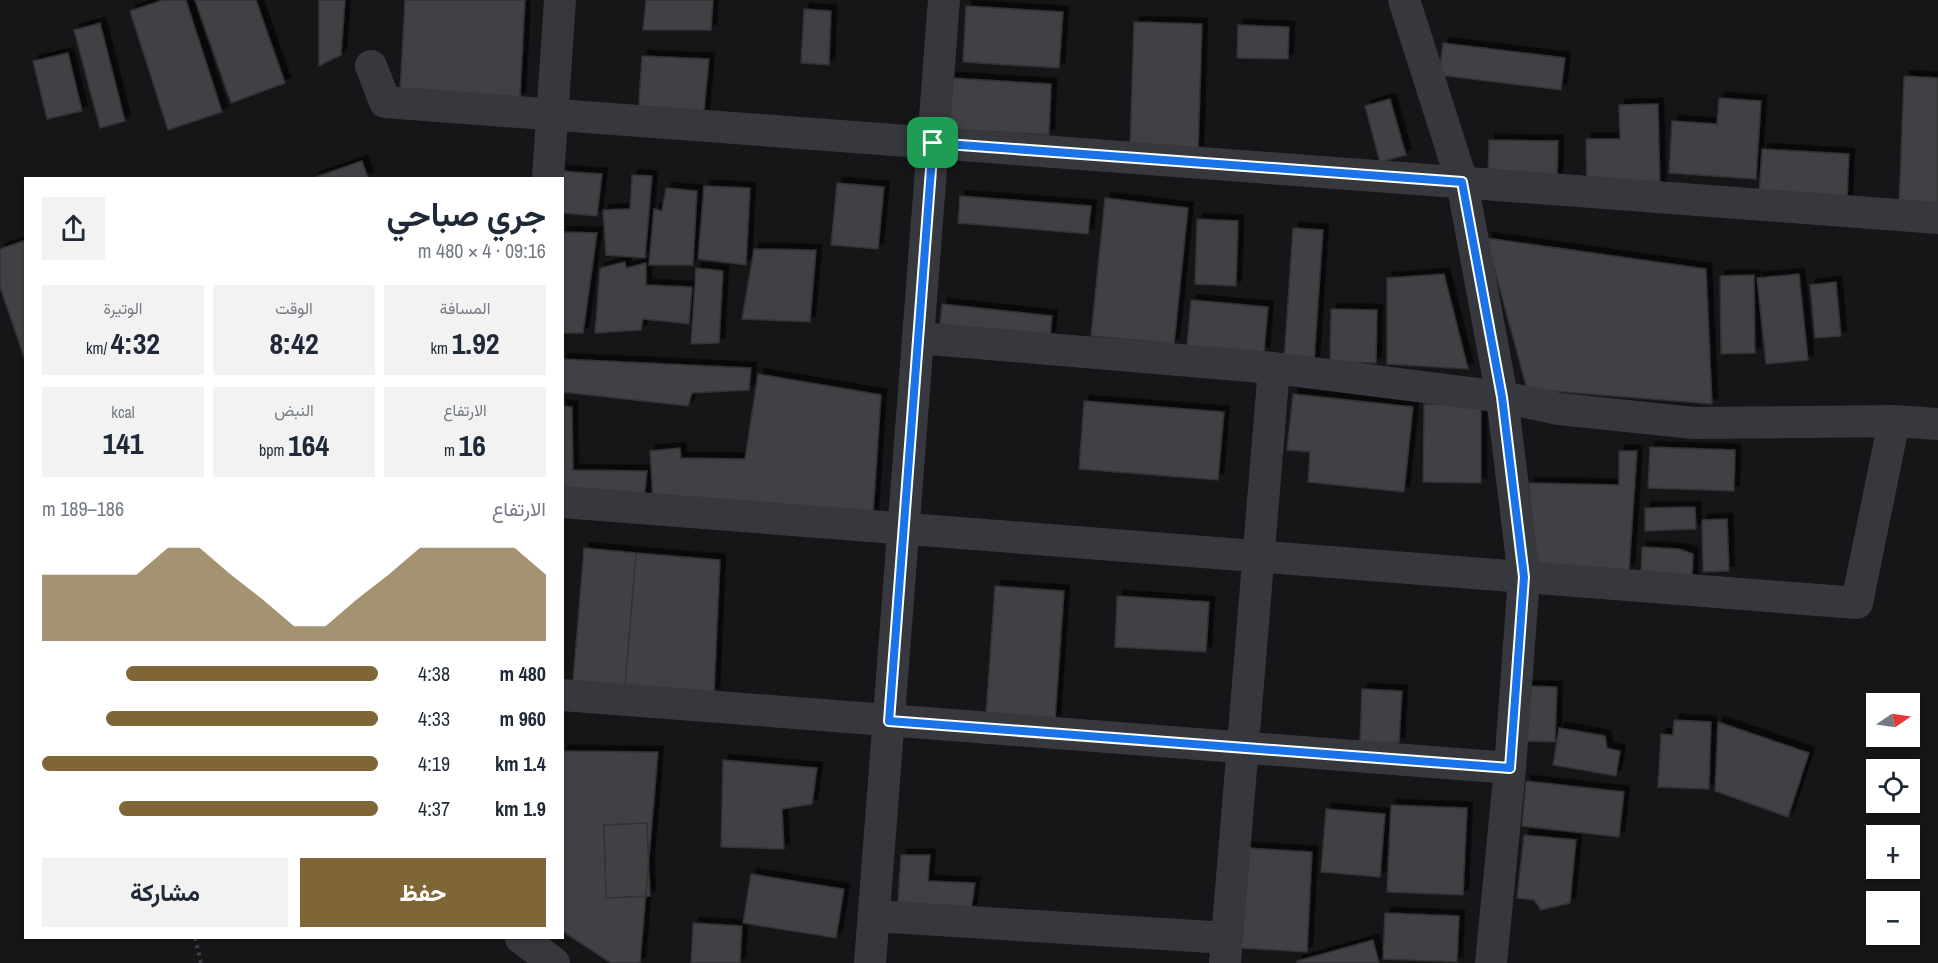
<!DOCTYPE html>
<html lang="ar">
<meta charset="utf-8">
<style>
body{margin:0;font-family:"Archivo Narrow",Vazirmatn,sans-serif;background:#f2f2f3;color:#1f2937;direction:rtl;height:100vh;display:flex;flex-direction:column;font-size:22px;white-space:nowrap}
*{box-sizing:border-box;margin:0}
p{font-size:20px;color:#747a83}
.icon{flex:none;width:33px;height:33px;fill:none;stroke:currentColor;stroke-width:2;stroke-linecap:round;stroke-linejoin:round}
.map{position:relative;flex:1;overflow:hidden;direction:ltr}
.details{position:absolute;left:24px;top:177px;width:540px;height:762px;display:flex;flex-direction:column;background:#fff;border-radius:0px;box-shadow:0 2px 4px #0004;direction:rtl}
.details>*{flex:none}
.needle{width:39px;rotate:77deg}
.tools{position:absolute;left:1866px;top:693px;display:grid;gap:12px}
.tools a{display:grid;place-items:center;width:54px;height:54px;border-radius:0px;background:#fff;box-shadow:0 2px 4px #0004;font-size:30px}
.pin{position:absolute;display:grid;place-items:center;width:51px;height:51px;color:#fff;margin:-26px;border-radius:12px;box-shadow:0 3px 9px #0006}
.round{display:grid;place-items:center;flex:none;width:63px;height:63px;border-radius:0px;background:#f2f2f3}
.summary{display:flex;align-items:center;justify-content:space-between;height:102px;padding:0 18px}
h1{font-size:33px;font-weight:700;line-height:45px}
.figures{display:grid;grid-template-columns:repeat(3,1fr);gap:9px;height:102px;padding:6px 18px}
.figures div{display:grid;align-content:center;border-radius:0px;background:#f2f2f3;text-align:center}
.figures b{font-size:30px;font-weight:700}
.figures small{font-size:16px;font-weight:400}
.figures p{font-size:16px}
.chart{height:168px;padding:12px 18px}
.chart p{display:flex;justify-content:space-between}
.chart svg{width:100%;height:108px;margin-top:6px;fill:#7e6636;opacity:.7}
.cta{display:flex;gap:12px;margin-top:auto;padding:12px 18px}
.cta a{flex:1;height:69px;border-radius:0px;background:#7e6636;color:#fff;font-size:24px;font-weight:700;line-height:69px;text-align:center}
.cta a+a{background:#f2f2f3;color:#1f2937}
ul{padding:0 18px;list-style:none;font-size:20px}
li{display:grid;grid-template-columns:96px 72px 1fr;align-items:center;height:45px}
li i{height:15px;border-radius:8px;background:#7e6636}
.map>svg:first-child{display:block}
</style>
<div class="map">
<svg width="1938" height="963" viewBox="0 0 1938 963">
<defs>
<filter id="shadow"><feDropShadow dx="5.5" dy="-5.5" stdDeviation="0" flood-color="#0009"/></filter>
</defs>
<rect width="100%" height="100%" fill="#161618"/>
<path fill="#404145" stroke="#303034" stroke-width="1.5" filter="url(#shadow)" d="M163,0H186L222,112L168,130L130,11Z
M195,0H256L285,83L231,103Z
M319,0H345L341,55L319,66Z
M405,0H525L520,98L400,91Z
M646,0H713L711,30H643Z
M966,6L1063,12L1059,68L963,62Z
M804,9L831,11L829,65L801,63Z
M1134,22L1202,24L1198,151L1130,148Z
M100,23L125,121L100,128L74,30Z
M1238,25L1289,27L1288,59L1237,58Z
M1443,43L1565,58L1561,90L1439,75Z
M68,53L82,111L47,119L33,61Z
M642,56L709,59L703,121L638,116Z
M1904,76L1938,78V208L1899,206Z
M951,78L1051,84L1049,135L948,129Z
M1719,98L1761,101L1756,179L1669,173L1672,121L1717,124Z
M1390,99L1406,155L1380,162L1365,106Z
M1658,104L1660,188L1587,189L1586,139H1620L1619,105Z
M1489,140L1558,141L1557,178H1488Z
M1762,149L1849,154L1847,200L1759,195Z
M362,161L368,178H313Z
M560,171L602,174L597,216L562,213V178Z
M632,175L652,176L645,258L606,255L603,210L630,209Z
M837,183L884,187L878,249L831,245Z
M704,186L750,188L746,265L698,259Z
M666,188L697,191L693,265H649L654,209L662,211Z
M960,196L1091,206L1088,234L958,223Z
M1105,198L1188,208L1174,344L1091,336Z
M1197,219L1238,221L1236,286L1195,284Z
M1293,228L1323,230L1314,362L1284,360Z
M562,232L597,233L583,333H562Z
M1486,238L1706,269L1712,404L1527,389Z
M26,240V363L0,287V249Z
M754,249L816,250L810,322L742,319Z
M625,262L626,268L646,263V285L692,287L689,324L643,319L641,330L595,333L600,268Z
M696,268L723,271L719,343L691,344Z
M1444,274L1468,369L1387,364V278Z
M1799,274L1808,360L1766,364L1757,278Z
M1754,275L1755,353L1721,354L1720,276Z
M1836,282L1841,336L1815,338L1810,285Z
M1191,300L1268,307L1264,353L1187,346Z
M942,304L1052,316L1050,337L940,325Z
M1331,309L1377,310L1376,363L1330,362Z
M562,359L751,368L749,390L692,393L688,406L562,392Z
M758,374L881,395L873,515L653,500L650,451L680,448L681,458L745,459Z
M1293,394L1413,407L1404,492L1308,482L1310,452L1287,450Z
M1084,401L1224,412L1218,480L1079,469Z
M1424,404L1481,405V483L1423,482Z
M562,406L572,407L573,470L647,471L644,499L562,494Z
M1650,447L1735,450L1734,491L1648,488Z
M1619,451H1637L1629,570L1534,564L1529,483L1619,485Z
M1695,507L1696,529L1645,531V508Z
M1727,519L1729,571L1703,572L1702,520Z
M1642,547L1679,549L1693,554L1692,579L1641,577Z
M584,548L636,553L625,686L573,681Z
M636,553L720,560L714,693L625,686Z
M995,586L1064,591L1055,720L986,715Z
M1117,596L1209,602L1206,652L1115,647Z
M1526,686L1557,687L1555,742L1525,741Z
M1362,689L1402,691L1399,743L1360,742Z
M1674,720L1711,722L1709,789L1658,787L1661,734L1673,735Z
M1718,722L1809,753L1788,817L1715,791Z
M1559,728L1605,736L1607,748L1620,751L1616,776L1553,765Z
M562,751L658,752L640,963H611L562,931Z
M723,760L817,768L812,804L782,809L784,849L721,847Z
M1526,781L1624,792L1619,837L1522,826Z
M1391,805L1467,808L1463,895L1387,892Z
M1326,809L1385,814L1380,877L1321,872Z
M647,823L650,896L606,898L604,825Z
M1524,835L1576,840L1570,903L1541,910L1534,900L1517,898Z
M1247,848L1312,852L1307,952L1241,948Z
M901,855H930L928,881L975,883L971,910L897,917Z
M751,874L844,889L836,938L743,923Z
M1385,913L1459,916L1457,962L1383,959Z
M693,923L742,926L740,963H691Z
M1373,940L1379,963H1297V961Z"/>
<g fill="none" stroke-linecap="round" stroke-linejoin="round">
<path stroke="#3d3f44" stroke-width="4" stroke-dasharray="3 4.5" stroke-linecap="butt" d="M195,938L201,963"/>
<path stroke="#37383d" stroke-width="32" d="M1404,0L1462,182L1502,397L1524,577L1510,768L1491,963
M371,66L385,102L1938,218
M548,178L560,0
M919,338L1274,368L1502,397L1559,409L1694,423L1894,421L1938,424
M562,502L1857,603L1894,421
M562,695L1510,768
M874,916L1227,938
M521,938L554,963
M870,963L944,0
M1225,963L1274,368"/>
</g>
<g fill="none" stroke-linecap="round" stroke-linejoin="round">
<g stroke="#fff" stroke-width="12">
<path id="route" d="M933,143L1462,182L1502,397L1524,577L1510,768L889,721Z"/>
</g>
<use href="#route" stroke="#1a73e8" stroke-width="8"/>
</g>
</svg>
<div class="tools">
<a><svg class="needle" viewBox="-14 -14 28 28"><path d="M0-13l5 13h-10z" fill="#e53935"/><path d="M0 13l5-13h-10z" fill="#747a83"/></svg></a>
<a><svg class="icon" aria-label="locate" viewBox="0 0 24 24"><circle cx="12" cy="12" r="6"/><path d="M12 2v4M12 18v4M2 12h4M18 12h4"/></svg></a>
<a>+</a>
<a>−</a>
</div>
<div class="pin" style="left:933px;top:143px;background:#1e9e55"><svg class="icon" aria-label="arrive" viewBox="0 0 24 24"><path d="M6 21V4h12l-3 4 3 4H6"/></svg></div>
<section class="details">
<div class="summary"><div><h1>جري صباحي</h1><p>09:16 · 4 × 480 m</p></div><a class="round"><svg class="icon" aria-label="share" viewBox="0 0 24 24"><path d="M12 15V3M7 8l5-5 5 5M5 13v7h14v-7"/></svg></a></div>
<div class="figures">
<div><p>المسافة</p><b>1.92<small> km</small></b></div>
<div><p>الوقت</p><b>8:42</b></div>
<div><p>الوتيرة</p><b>4:32<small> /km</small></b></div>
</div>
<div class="figures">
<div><p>الارتفاع</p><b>16<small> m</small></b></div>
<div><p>النبض</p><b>164<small> bpm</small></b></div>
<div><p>kcal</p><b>141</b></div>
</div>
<div class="chart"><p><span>الارتفاع</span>186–189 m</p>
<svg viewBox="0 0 160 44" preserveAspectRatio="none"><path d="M0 44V17L10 17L20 17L30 17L40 6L50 6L60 17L70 27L80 38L90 38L100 27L110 17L120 6L130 6L140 6L150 6L160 17V44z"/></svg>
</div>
<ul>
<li><b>480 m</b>4:38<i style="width:75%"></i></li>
<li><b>960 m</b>4:33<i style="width:81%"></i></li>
<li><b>1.4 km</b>4:19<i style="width:100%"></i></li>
<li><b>1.9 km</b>4:37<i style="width:77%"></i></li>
</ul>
<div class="cta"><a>حفظ</a><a>مشاركة</a></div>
</section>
</div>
